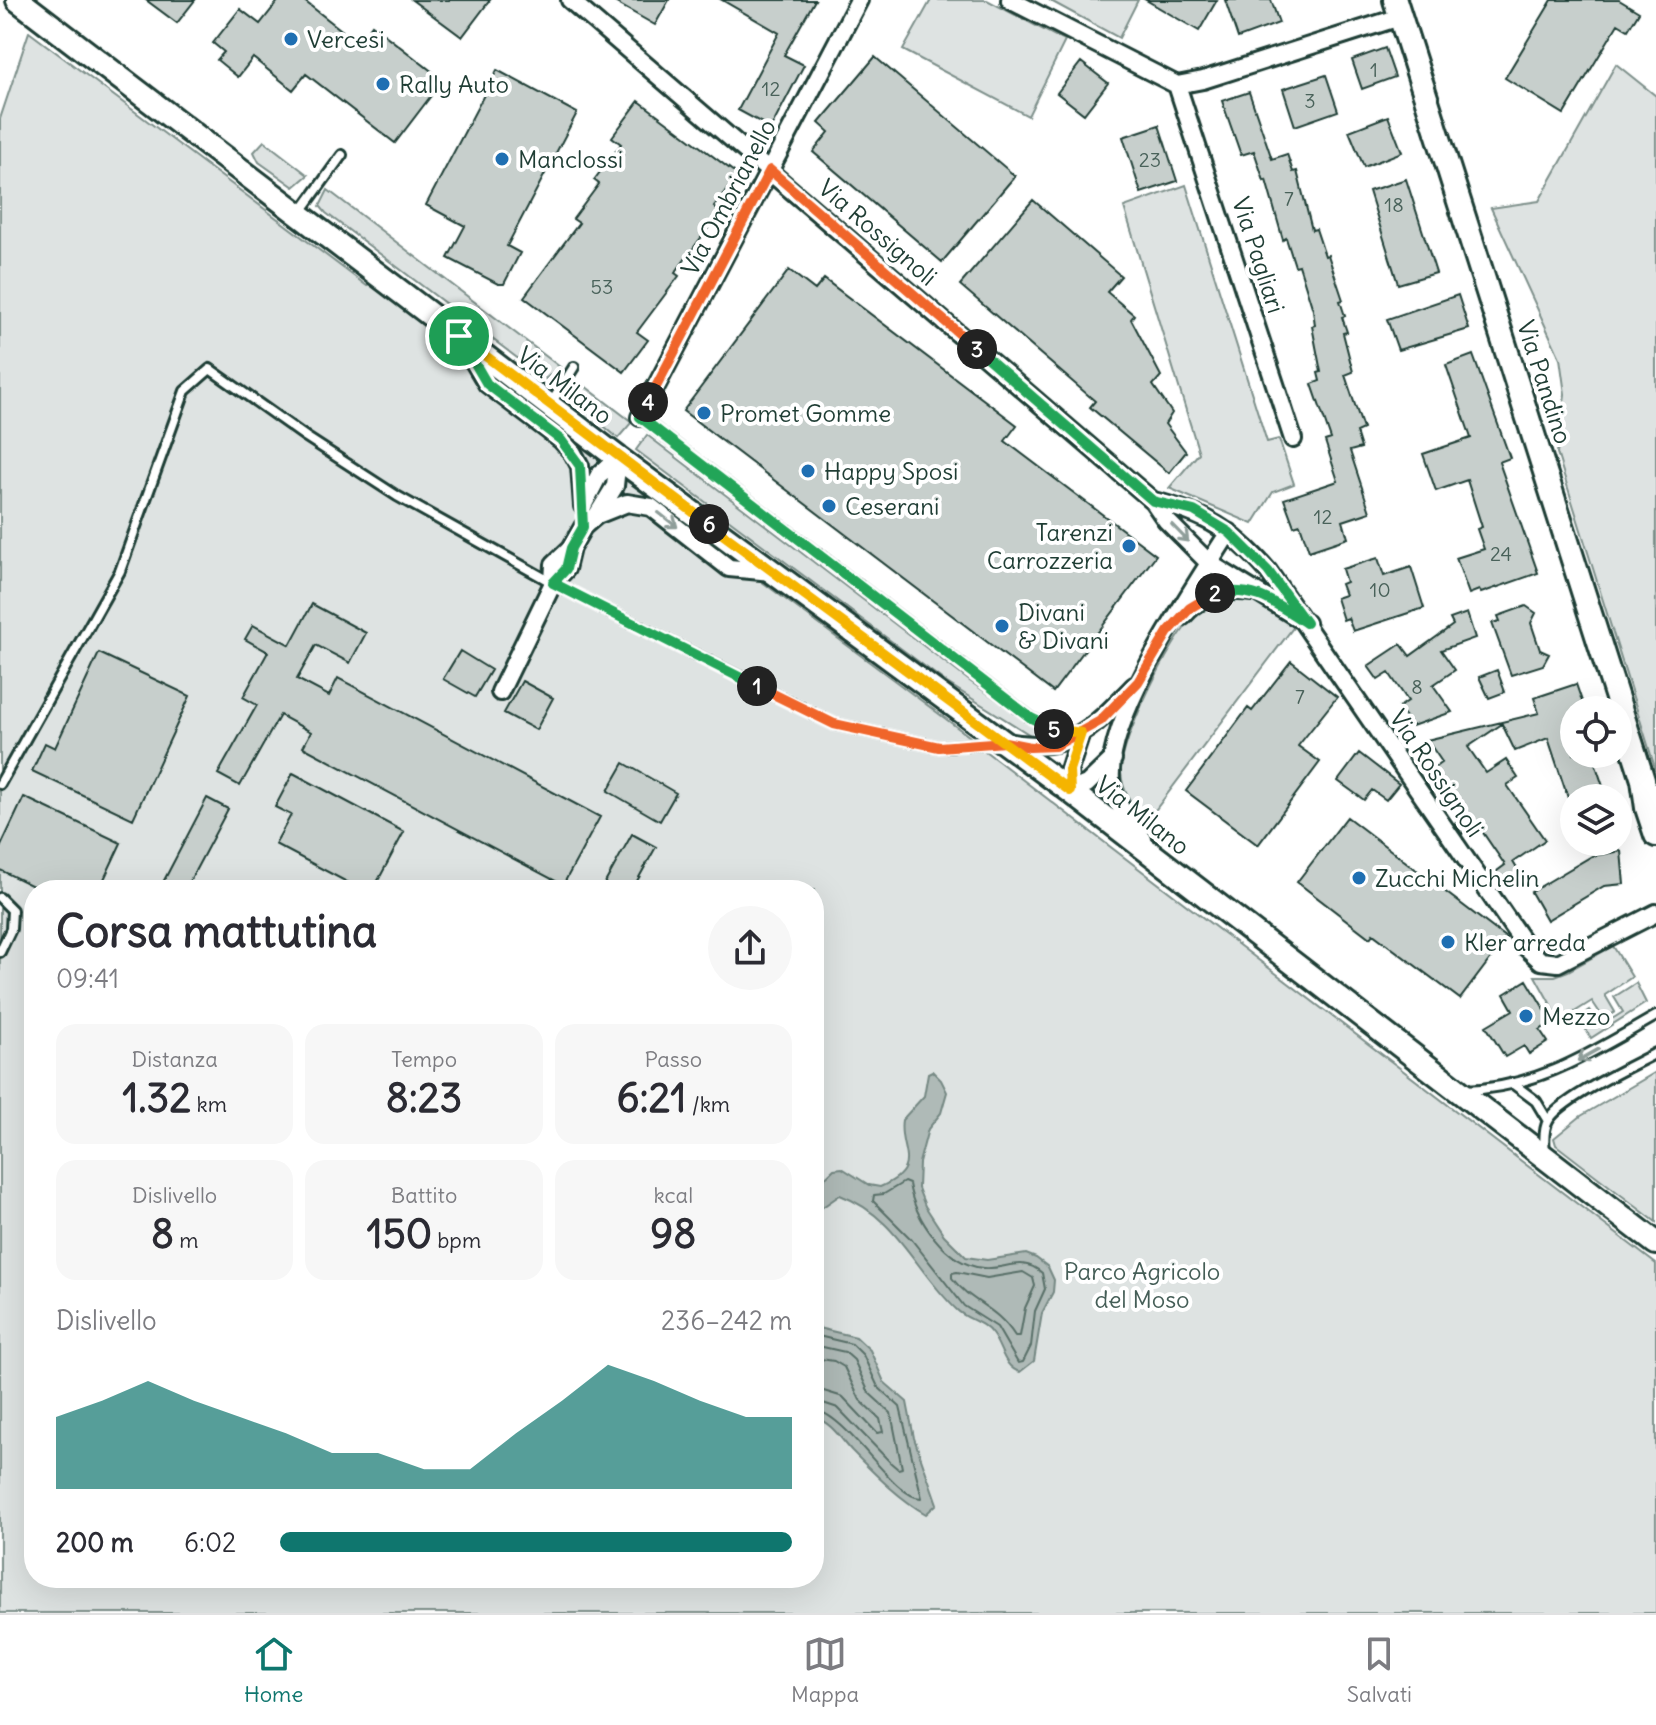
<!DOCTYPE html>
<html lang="it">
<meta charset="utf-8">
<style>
body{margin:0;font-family:Delius,sans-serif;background:#f7f7f7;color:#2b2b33;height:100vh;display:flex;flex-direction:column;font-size:30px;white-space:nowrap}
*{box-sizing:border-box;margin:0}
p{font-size:26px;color:#7c7c81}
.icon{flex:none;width:44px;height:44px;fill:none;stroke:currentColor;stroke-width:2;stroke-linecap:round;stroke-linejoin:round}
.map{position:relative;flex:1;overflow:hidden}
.drawer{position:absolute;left:24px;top:880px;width:800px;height:708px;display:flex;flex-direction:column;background:#fff;border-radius:32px;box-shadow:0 8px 32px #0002}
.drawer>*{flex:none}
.controls{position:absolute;left:1560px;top:696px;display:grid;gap:16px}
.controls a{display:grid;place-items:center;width:72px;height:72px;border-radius:50%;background:#fff;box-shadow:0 8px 32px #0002;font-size:40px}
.pin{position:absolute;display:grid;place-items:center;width:68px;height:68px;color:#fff;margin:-34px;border:4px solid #fff;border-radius:50%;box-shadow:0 2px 8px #0007}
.km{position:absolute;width:40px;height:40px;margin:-20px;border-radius:50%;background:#222;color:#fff;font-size:22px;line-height:40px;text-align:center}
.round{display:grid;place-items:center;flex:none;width:84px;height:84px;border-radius:42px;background:#f7f7f7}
.summary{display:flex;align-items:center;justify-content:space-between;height:136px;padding:0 32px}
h1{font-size:44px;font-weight:700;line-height:60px}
.metrics{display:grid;grid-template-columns:repeat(3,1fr);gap:12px;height:136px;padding:8px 32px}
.metrics div{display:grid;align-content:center;border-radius:20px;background:#f7f7f7;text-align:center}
.metrics b{font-size:40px;font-weight:700}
.metrics small{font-size:22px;font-weight:400}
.metrics p{font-size:22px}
.chart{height:224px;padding:16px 32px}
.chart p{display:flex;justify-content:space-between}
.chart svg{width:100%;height:144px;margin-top:8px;fill:#0f766e;opacity:.7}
ul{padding:0 32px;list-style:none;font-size:26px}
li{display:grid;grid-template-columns:128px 96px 1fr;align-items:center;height:60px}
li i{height:20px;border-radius:10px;background:#0f766e}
.tabs{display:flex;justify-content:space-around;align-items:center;height:112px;border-top:2px solid #e1e1e2;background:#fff;font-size:22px;color:#7c7c81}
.tabs a{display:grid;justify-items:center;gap:4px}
.tabs .current{color:#0f766e}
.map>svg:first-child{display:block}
</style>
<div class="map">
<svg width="1656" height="1613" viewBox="0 0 1656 1613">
<rect width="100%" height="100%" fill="#fff"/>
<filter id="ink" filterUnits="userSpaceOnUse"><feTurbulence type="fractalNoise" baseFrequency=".0125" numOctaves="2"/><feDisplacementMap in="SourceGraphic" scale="16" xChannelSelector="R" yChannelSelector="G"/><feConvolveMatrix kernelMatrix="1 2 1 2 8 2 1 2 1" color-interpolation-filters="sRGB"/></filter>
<g filter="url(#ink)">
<path fill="#dee3e2" stroke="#7e908b" stroke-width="2" fill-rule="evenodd" d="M931,0H987L1065,41L1028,116L903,50Z
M1049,0H1138L1119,38Z
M29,32L367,286L370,281L451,342L462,358L970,737L972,741L1656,1264V1613H0V119ZM34,890H814V1578H34Z
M1616,64L1656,96V771L1557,453L1565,394L1560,358L1491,208L1539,201Z
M264,141L308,175L294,187L259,162L254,152Z
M1186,185L1267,442L1279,439L1294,484L1273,492L1253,524L1169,488L1199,453L1124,207Z
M328,190L560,367L545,379L326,213L320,206Z
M581,383L632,422L618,438L572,399Z
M647,435L971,682L1049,735L1046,741L1035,738L947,683L636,450Z
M1240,600L1262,603L1295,625L1147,821C1134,809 1123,793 1121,773C1119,742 1171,638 1194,617C1207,605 1223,602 1240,600Z
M1613,946L1632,977L1605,995L1615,1012L1604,1019L1592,1001L1560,1021L1535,976H1555L1568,971Z
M1636,983L1646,1003L1591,1038L1579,1018L1590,1010L1601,1026L1623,1012L1614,997Z
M1656,1072V1222L1556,1145L1554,1138L1581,1116Z"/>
<path fill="#afbab7" stroke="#758883" stroke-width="2" d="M932,1071L941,1080L947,1092L941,1113L928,1129L919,1163L918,1188L925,1206L944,1235L966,1257L987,1260L1026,1254L1036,1258L1048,1267L1054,1280L1053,1292L1042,1313L1034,1361L1020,1372C1003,1367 1002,1347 992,1334C983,1321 967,1320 957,1310C914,1270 898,1217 840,1195L814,1213V1188L834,1169L842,1168L869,1185L880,1187C925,1168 897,1150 902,1120L924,1096L928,1073Z
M814,1327L856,1337L870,1350L884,1382L907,1402L914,1438L937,1504L926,1514C898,1498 875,1474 852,1451C840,1438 832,1423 814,1417Z"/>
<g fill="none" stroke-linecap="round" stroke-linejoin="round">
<path stroke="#596f68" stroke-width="2" d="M904,1182L909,1184C915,1219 945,1264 983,1268C1006,1270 1022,1255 1042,1273L1045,1289L1035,1311L1031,1346L1023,1362L1018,1363L997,1327L964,1306L912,1240L873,1201L874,1195L884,1194Z
M957,1272L987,1278L1023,1272L1033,1278L1035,1286L1025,1308L1020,1336H1015C996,1306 972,1304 952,1278V1273Z
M814,1335L852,1344L863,1355L878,1387L900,1407L922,1498C895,1501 847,1413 814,1410
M814,1345L845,1352L854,1360L869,1393L891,1413L902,1468L898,1469L891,1463L838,1408L814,1400
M814,1358L834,1361L844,1367L860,1400L880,1419L883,1432L877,1433L843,1397L814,1388"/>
</g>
<path fill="#c7cfcc" stroke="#1f3d34" stroke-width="2" d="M146,0H195L177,23Z
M279,0H303L358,43L372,25L443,80L395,143L306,74L293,90L253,58L238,77L217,60L224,52L213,43L240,9L260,24Z
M412,0H490L462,37Z
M611,0H669L655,25Z
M722,0H815L784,55L804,65L771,128L738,110L779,33Z
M1146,0H1217L1199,31Z
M1225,0H1271L1279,23L1238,38Z
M1552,0H1619L1639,12L1628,30L1618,24L1564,114L1505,78Z
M1385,48L1395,77L1362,89L1352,60Z
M875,57L1015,176L942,262L813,152L829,132L819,123Z
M1081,62L1108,83L1084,114L1057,93Z
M497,70L577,113L507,246L520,253L504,284H498L448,258L465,226L426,205Z
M1326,75L1338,111L1295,126L1283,89Z
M1249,92L1272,159L1287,154L1293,172L1297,171L1312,230L1316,229L1325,256L1328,255L1343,300L1340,301L1345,316L1342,317L1347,332L1343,333L1353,372L1345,375L1363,429L1356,432L1361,448L1350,451L1370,512L1343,521L1348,538L1309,551L1300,524L1294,526L1284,499L1338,481L1325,441L1331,439L1312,384L1320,381L1318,373L1321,372L1312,326L1315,325L1313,310L1299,265L1295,266L1286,238L1283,240L1266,180L1264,181L1254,151L1241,155L1222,101Z
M639,101L738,175L714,207L720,212L675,273L679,276L637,332L648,340L624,372L524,297L579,223L573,219L599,184L594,180L621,144L612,137Z
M1388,116L1402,152L1364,167L1349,131Z
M1159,125L1177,181L1141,193L1123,137Z
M1406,179L1436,273L1398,284L1369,191Z
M1033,200L1121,276L1107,292L1134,315L1131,319L1161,376L1153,385L1172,413L1165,424L1186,452L1169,473L1090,407L1095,401L960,285Z
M789,270L815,290L824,279L1017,425L1005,441L1156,555L1053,692L683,411Z
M1458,295L1469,329L1398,350L1387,319Z
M1473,355L1510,458L1499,462L1538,573L1481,593L1479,590L1469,594L1456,558L1484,549L1477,529L1482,527L1467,480L1436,491L1423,454L1471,438L1446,365Z
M1378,558L1384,576L1411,567L1424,608L1353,631L1348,618L1343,620L1336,598L1345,595L1341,584L1346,582L1342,569Z
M312,604L366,633L350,663L316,645L297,679L329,696L338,678L600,817L563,885L303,747L311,732L280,715L240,786L218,774L257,705L243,697L268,652L245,639L253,625L290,645Z
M1526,606L1536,613L1531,623L1540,650L1549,654L1543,665L1511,675L1492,623L1500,621L1498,616Z
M1467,613L1475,638L1441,650L1455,670L1433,685L1452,712L1412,726L1399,707L1408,701L1389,673L1378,680L1368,666L1401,644L1410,656L1453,625L1450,619Z
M460,651L491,670L475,697L443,679Z
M99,653L190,696L133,819L32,771L45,743L55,748Z
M1291,661L1337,697L1298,746L1320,762L1258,845L1186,791L1248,708L1252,711Z
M1497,670L1505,692L1489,698L1479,677Z
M522,681L553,698L536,730L504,713Z
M1576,684L1585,710H1574V754H1592L1607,798H1568L1548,738L1515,751L1502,724L1468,747L1486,773L1506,760L1518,778L1507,785L1545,840L1513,862L1519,872L1501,884L1493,874L1505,865L1477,824L1462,834L1455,823L1465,816L1434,768L1442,762L1427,740L1539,713L1534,698Z
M1359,753L1399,784L1386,800L1372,790L1364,800L1338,781Z
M624,763L676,793L660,821L608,791Z
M293,773L404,832L373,890H362L275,844L291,815L275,807Z
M24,797L121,843L99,890H41L0,870V848Z
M207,798L228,809L185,890H159Z
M1347,817L1506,938L1460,999L1373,934L1370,938L1297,882Z
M632,834L656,847L632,890H601Z
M1621,851L1624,884L1604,886L1547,920L1531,892L1592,856Z
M1527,980L1552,1022L1540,1030L1548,1042L1529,1054L1524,1046L1505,1057L1486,1026L1513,1010L1504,994Z"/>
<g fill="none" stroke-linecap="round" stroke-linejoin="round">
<g stroke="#1f3d34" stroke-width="14">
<path id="lane" d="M300,213L342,155
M550,405L574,367
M640,417L1031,718L1059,731L1072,732
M0,784L120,571L185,391L210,369L306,437L397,496L553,583L834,724L939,747L996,742
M0,898L12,910L11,929L0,952
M1512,1083L1536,1101L1548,1121
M1465,1090C1539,1088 1594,1051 1656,1016
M1545,1153C1544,1143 1543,1130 1548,1121C1560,1099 1632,1066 1656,1053"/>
</g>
<g stroke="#1f3d34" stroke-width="22">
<path id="street" d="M570,0L1153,501L1166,520L1209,563L1306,623
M1010,0L1177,85L1203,80L1400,17
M1177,85L1293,439
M464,345L487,384L561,440L573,453L580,466L583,506
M640,417L859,0
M1153,501C1206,514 1232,530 1268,571L1527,948L1541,961L1558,963L1656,913
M583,506L599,475L618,458
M597,515L627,503L651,507L729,568L772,572
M553,583L554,564L571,548L583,527L597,515L615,486L618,458
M1183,616C1201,595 1225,588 1252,592
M500,692L553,583L566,569L571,548
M1081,733L1069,770L1070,791L1087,784L1113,759
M1007,742C1069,755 1093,728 1134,686
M1143,839C1131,824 1112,800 1111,780C1106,715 1194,588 1229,532"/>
</g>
<g stroke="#1f3d34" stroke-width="28">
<path id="secondary" d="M18,0L618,458L1070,791L1656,1243
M1395,0L1643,780L1647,808
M1651,794L1647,808L1656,835"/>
</g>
<use href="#lane" stroke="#fff" stroke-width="8"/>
<use href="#street" stroke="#fff" stroke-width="16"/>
<use href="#secondary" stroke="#fff" stroke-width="22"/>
</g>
<defs><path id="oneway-shaft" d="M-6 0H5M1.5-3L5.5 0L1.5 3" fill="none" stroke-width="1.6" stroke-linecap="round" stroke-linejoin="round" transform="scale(2)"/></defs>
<g stroke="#8f9e9a">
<use href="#oneway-shaft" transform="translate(668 520) rotate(38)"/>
<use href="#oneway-shaft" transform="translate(1180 533) rotate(46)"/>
<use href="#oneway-shaft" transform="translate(1588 1055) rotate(151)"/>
</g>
</g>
<g fill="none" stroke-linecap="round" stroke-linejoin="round" filter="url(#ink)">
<g stroke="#fff" stroke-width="16">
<path id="split-1" d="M459,336L487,384L561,440L580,466L583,527L571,548L566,569L553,583L757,686"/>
</g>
<g stroke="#fff" stroke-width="16">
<path id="split-2" d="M757,686L834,724L939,747L1005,742L1030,747L1055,746L1100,721L1138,682L1168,632L1190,608L1215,593"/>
</g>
<g stroke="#fff" stroke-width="16">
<path id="split-3" d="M977,349L1153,501L1194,511L1229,532L1268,571L1306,623C1272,601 1257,587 1215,593"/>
</g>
<g stroke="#fff" stroke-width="16">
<path id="split-4" d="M648,402L770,170L977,349"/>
</g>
<g stroke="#fff" stroke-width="16">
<path id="split-5" d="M648,402L640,417L1031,718L1054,729"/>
</g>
<g stroke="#fff" stroke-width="16">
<path id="split-6" d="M709,524L1070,791L1069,770L1081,733L1054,729"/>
</g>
<g stroke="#fff" stroke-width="16">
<path id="split-7" d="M459,336L709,524"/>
</g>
<use href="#split-1" stroke="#22a559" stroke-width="10"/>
<use href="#split-2" stroke="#f0652b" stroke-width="10"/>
<use href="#split-3" stroke="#22a559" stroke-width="10"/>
<use href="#split-4" stroke="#f0652b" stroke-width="10"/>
<use href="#split-5" stroke="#22a559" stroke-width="10"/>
<use href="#split-6" stroke="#f5b400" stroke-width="10"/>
<use href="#split-7" stroke="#f5b400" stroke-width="10"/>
</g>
<g fill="#1f6fb2" stroke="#fff" stroke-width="3">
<circle cx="291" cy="39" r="8"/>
<circle cx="383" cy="84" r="8"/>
<circle cx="502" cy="159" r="8"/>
<circle cx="704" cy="413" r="8"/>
<circle cx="808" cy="471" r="8"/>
<circle cx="829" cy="506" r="8"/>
<circle cx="1129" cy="546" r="8"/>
<circle cx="1002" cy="626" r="8"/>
<circle cx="1359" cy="878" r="8"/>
<circle cx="1448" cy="942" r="8"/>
<circle cx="1526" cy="1016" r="8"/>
</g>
<g text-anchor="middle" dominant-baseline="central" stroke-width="8" stroke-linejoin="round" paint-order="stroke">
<g font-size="20" fill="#49625a">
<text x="1374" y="69">1</text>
<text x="771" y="88">12</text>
<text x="1310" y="100">3</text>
<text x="1150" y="159">23</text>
<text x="1289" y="198">7</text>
<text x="1394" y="204">18</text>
<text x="602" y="286">53</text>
<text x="1323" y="516">12</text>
<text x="1501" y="553">24</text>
<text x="1380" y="589">10</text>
<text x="1417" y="686">8</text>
<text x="1300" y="696">7</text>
</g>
<g font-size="24" fill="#1f3d34" stroke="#fff" text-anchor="start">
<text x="307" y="39">Vercesi</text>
<text x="399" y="84">Rally Auto</text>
<text x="518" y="159">Manclossi</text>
<text x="720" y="413">Promet Gomme</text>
<text x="824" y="471">Happy Sposi</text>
<text x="845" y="506">Ceserani</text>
<text x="1113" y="532" text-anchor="end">Tarenzi<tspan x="1113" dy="28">Carrozzeria</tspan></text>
<text x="1018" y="612">Divani<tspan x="1018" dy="28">&amp; Divani</tspan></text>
<text x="1375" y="878">Zucchi Michelin</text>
<text x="1464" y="942">Kler arreda</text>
<text x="1542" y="1016">Mezzo</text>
</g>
<g font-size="24" fill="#1f3d34" stroke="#fff">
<text transform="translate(728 197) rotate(-62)">Via Ombrianello</text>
<text transform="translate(878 232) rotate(41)">Via Rossignoli</text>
<text transform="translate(1259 255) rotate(72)">Via Pagliari</text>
<text transform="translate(1545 382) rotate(72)">Via Pandino</text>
<text transform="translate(565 385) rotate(37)">Via Milano</text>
<text transform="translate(1437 773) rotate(56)">Via Rossignoli</text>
<text transform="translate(1143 815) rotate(38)">Via Milano</text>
</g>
<g font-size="24" fill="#455e57" stroke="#fff">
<text x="1142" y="1271">Parco Agricolo<tspan x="1142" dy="28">del Moso</tspan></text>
</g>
</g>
</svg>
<div class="controls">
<a><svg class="icon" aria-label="locate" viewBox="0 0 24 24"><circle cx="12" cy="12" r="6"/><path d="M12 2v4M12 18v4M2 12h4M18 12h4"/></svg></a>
<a><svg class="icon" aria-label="layers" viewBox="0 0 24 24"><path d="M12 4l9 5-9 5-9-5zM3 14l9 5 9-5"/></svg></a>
</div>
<div class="pin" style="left:459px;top:336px;background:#1e9e55"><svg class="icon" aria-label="arrive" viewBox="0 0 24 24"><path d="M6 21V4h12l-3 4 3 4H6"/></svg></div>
<b class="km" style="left:757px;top:686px">1</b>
<b class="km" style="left:1215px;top:593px">2</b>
<b class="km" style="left:977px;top:349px">3</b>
<b class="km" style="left:648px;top:402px">4</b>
<b class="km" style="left:1054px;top:729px">5</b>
<b class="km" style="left:709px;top:524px">6</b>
<section class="drawer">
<div class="summary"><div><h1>Corsa mattutina</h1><p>09:41</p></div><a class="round"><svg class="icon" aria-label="share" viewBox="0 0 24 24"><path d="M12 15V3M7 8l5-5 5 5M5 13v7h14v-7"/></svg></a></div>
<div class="metrics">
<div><p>Distanza</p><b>1.32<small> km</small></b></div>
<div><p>Tempo</p><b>8:23</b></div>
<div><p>Passo</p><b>6:21<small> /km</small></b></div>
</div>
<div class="metrics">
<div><p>Dislivello</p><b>8<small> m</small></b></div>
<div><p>Battito</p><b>150<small> bpm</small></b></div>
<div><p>kcal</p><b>98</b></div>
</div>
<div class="chart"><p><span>Dislivello</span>236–242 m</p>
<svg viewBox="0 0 160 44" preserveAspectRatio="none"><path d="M0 44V22L10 17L20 11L30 17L40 22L50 27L60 33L70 33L80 38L90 38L100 27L110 17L120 6L130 11L140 17L150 22L160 22V44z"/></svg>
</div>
<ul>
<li><b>200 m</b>6:02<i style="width:100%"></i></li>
</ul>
</section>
</div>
<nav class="tabs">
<a class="current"><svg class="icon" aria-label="home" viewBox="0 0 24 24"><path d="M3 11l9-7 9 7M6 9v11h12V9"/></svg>Home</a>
<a><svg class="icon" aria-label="map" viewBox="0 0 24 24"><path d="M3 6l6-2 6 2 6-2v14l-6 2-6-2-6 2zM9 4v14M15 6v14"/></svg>Mappa</a>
<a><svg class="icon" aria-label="saved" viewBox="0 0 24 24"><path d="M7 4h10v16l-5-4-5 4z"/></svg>Salvati</a>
</nav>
